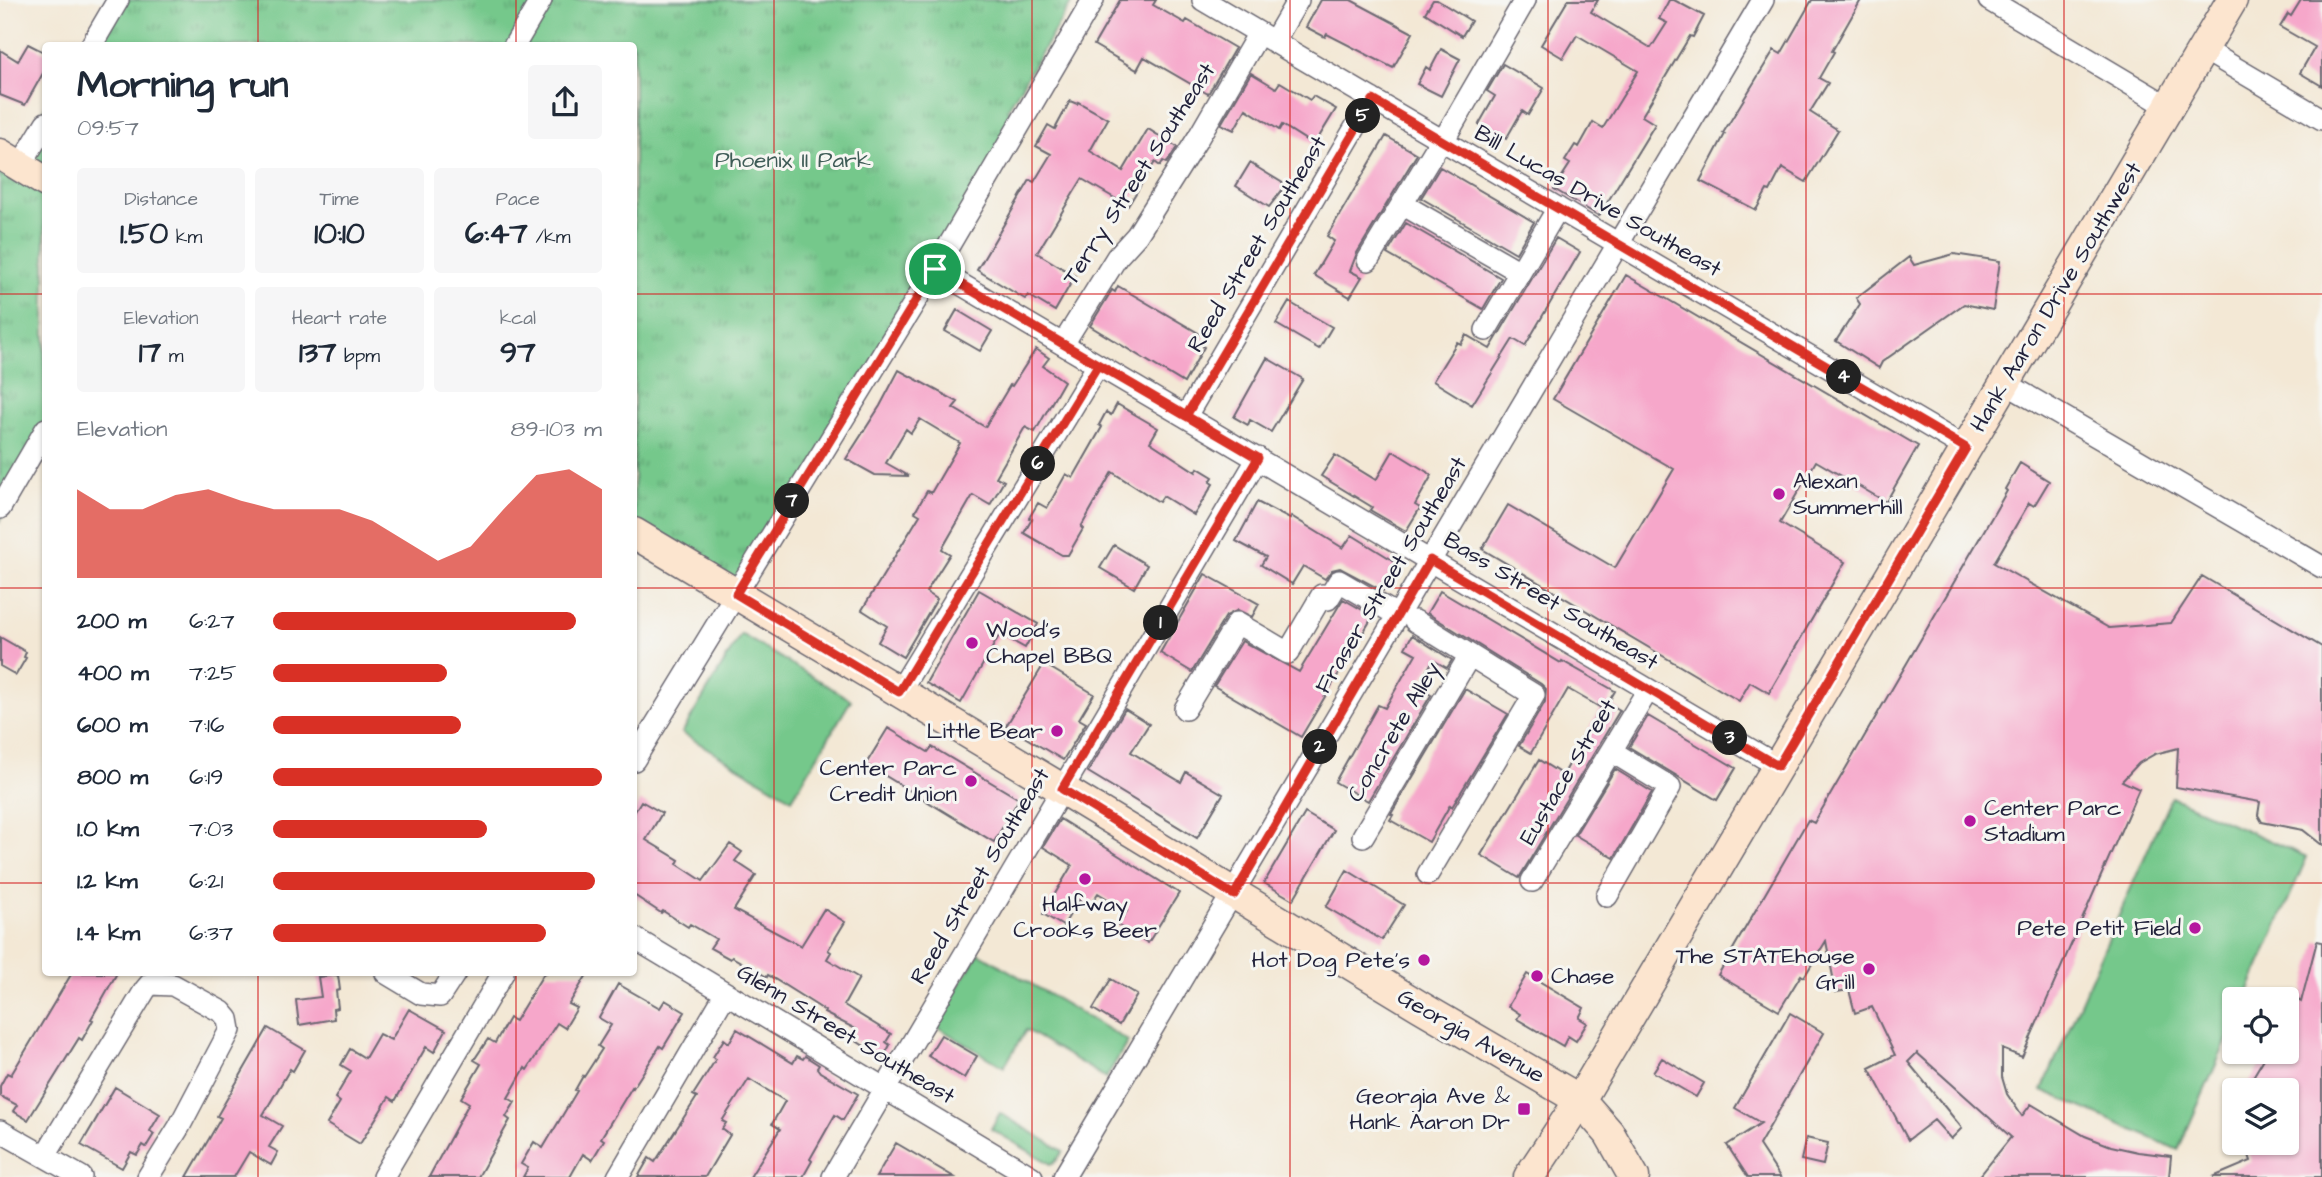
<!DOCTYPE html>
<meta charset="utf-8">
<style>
body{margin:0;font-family:"Architects Daughter",sans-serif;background:#f6f6f7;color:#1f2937;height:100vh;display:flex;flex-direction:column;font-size:26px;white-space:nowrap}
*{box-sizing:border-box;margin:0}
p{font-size:23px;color:#747a83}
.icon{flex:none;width:38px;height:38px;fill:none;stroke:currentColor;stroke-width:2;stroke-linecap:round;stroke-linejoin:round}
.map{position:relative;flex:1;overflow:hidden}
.side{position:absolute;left:42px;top:42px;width:595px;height:934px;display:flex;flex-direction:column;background:#fff;border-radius:7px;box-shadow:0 2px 5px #0004}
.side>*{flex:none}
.buttons{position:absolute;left:2222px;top:987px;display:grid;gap:14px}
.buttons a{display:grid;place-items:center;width:77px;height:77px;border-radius:7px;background:#fff;box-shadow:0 2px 5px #0004;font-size:35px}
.pin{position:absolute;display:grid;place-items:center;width:60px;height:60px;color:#fff;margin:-30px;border:4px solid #fff;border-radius:50%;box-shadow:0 2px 7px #0007}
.km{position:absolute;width:35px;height:35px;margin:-18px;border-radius:50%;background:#222;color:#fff;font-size:19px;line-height:35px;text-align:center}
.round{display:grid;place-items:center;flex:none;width:74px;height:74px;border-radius:7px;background:#f6f6f7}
.summary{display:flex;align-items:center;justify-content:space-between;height:119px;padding:0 35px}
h1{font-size:38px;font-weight:800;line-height:52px}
.stats{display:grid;grid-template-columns:repeat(3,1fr);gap:10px;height:119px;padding:7px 35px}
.stats div{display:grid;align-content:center;border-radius:7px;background:#f6f6f7;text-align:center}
.stats b{font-size:30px;font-weight:800}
.stats small{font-size:19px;font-weight:400}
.stats p{font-size:19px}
.chart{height:196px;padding:14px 35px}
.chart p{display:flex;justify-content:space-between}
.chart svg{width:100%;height:126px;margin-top:7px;fill:#d93025;opacity:.7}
ul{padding:0 35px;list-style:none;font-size:23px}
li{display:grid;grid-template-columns:112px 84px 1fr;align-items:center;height:52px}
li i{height:18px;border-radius:9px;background:#d93025}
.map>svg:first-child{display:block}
</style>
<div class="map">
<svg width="2322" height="1177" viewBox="0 0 2322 1177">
<defs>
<pattern id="park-tufts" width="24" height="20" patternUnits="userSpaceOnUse" patternTransform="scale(1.75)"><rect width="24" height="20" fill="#74c88b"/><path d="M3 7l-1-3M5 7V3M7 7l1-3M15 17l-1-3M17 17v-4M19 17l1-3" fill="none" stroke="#5fa273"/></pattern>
</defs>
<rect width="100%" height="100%" fill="#f6f6f2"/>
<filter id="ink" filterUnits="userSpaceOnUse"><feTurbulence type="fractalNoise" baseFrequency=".0143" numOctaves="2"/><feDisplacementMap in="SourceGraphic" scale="14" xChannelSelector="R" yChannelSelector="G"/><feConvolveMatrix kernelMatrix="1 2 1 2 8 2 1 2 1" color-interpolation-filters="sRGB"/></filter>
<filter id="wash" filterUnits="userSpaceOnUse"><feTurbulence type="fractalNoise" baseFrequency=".00686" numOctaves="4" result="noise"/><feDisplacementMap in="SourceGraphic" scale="28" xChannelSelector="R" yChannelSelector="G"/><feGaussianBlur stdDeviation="1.57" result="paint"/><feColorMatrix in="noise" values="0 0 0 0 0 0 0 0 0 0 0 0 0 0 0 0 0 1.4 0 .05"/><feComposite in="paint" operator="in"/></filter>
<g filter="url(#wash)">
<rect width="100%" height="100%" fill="#f3e8d5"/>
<path fill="#74c88b" stroke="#4b7563" stroke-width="2" d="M741,634L851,700L792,799L682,733Z
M2171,797L2307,857L2245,999H2235V1022L2178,1150L2042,1090Z
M979,953L1128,1041L1106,1078L1026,1030L1004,1067L934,1025Z
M1000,1113L1063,1151L1056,1161L1051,1164L991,1129Z"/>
<path fill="url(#park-tufts)" stroke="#4b7563" stroke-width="2" d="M112,0H1073L1007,110L1022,117L739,593L634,528V46H84Z
M45,107V440L0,521V173L5,175Z"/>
<g id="blocks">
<path fill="#f6a7ca" d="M1120,0H1156L1153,5L1185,23L1187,20L1235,48L1208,94L1144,57L1137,70L1094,45Z
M1321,0H1351L1413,33L1393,68L1327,34L1325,37L1306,27Z
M1433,0H1437L1471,21L1462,36L1425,13Z
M1568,0H1598L1591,12L1651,48L1667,23L1659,19L1669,0H1674L1704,16L1693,37L1690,36L1642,116L1655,124L1599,216L1554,189L1570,164L1565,161L1575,145L1579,147L1593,122L1603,128L1638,71L1577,35L1563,58L1541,45Z
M1812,0H1861L1832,51L1834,52L1819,78L1828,83L1810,112L1838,130L1806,182L1782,168L1770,191L1767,190L1756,210L1700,181L1725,134L1723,133L1774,50L1781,54Z
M2301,0H2322V86L2300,73L2315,47L2280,27L2288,14L2291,16Z
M28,44L46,53V68L25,105L0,95V50L18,61Z
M1441,49L1460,59L1441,96L1417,84L1426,67L1430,70Z
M1503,64L1544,88L1528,115L1522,111L1506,139L1479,124L1495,96L1487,91Z
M1251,73L1276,88L1280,82L1310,100L1313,96L1336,109L1314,145L1282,125L1279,130L1276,128L1246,109L1234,130L1221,124Z
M1070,101L1077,104L1078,102L1108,119L1090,151L1123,171L1148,129L1177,147L1167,163L1163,161L1160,166L1155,162L1128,206L1082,179L1037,253L1075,276L1055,311L1028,295L1025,299L977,270L1030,180L1034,182L1051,154L1036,146L1048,125L1055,129Z
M1386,136L1417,154L1357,253L1350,271L1362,277L1350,297L1314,275L1334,241L1327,236Z
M1250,163L1286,185L1269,207L1236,186Z
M1440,167L1534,222L1516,253L1421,198Z
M1406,223L1501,278L1483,309L1387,254Z
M1556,238L1580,252L1525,346L1513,339L1472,405L1433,381L1457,342L1461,344L1466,335L1490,349Z
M1954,254L2000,261L1993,310L1964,304L1882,362L1879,368L1836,341L1860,304L1856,298L1909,257L1914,265Z
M1626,275L1918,446L1886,502L1816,461L1780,523L1845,562L1769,693L1750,682L1739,701L1482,549L1508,505L1615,568L1674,469L1553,399Z
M1118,286L1205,337L1201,345L1204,347L1184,383L1090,326L1112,290L1115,292Z
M1289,302L1332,327L1319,349L1276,324Z
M957,310L992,331L980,351L945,331Z
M1036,349L1049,358L1043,366L1064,381L1035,432L1025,427L996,477L1004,481L990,505L973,495L942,549L950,554L926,592L937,599L903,657L878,642L887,626L862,610L920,515L915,512L927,491L931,493L960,443L920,419L911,433L906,429L886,463L909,476L875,475L846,459L880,406L899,370L958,402L953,408L985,427L1010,385L1012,386Z
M1267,358L1303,379L1271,432L1250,420L1248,425L1234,417Z
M1117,404L1158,428L1150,442L1196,472L1198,468L1213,477L1210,482L1213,484L1194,515L1163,496L1159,502L1112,472L1081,527L1083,529L1068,555H1062L1024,533L1032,519L1029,518L1038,503L1047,508L1066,474L1073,478L1102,427L1099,425L1106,412L1111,415Z
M1393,451L1432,475L1415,505L1420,508L1406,531L1370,510L1372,507L1321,476L1335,455L1376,480Z
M2020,463L2049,481L2034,506L2029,503L1994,563L2109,628L2171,623L2202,576L2322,647V845L2303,830L2262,822L2258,815L2260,802L2176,787L2178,748L2155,754L2139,763L2122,781L2139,789L2022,1057L2002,1049V1077L2007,1094L2022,1116L2031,1104L2085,1136L2111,1146L2138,1152L2171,1156L2169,1177H1979L2011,1137L1917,1053L1908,1062L1962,1128L1951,1139L1934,1120L1908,1140L1869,1068L1895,1055L1872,1007L1855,1013L1849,990L1836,992L1826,941L1804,977L1801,975L1779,1011L1718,975L1808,820L1814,823L2007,491L2005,489Z
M1257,502L1290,519L1291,516L1343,548L1352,535L1399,564L1383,591L1340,568L1332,570L1325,579L1303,566L1292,584L1261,565L1266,557L1236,541Z
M1114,545L1147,565L1134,588L1100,568Z
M1205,574L1259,604L1252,617L1238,610L1226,616L1192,672L1160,653Z
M979,590L1038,624L1025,648L1000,634L961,703L926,683Z
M1440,591L1561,663L1562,661L1615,691L1608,703L1620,710L1519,878L1481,855L1539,760L1563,775L1601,708L1568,689L1531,753L1519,746L1545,702L1546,689L1541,684L1427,613Z
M1343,599L1373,616L1301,737L1214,686L1242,641L1299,672Z
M1412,635L1452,660L1447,668L1433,660L1418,687L1431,695L1368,801L1335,782L1378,705L1385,708L1416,654L1405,648Z
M0,637L26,652L24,657L26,658L16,675L0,666Z
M1044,664L1094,694L1079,719L1086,723L1063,760L1006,726Z
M1465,689L1508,714L1452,807L1450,805L1429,842L1390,820L1393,815L1391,814Z
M1125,709L1149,724L1131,752L1181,782L1186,772L1223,794L1197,838L1088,772Z
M1648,716L1736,768L1717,800L1629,747Z
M888,728L928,752L932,747L1019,799L994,842L866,764Z
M1615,769L1652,792L1614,858L1575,835Z
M641,801L662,813L646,840L679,860L677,864L703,881L730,844L742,852L735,861L756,875L734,910L801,946L824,909L845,922L828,950L831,952L827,959L859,978L844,1005L891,1034L886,1042L890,1045L883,1058L850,1037L856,1029L824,1013L825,1011L816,1005L768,975L767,977L732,957L730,959L710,948L716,939L690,924L688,927L663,911L661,913L634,895V813Z
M1305,813L1334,830L1293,900L1264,883Z
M1060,819L1179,893L1148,943L1118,925L1127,911L1098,893L1089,907L1079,900L1063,926L1043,914L1072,865L1043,847Z
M1347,870L1404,905L1382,940L1326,907Z
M2317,941L2322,942V1177H2213L2251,1161L2245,1143H2287V1090H2245L2268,1052H2287V1019L2298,1000L2301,1002Z
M72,973H117L91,1019L93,1020L82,1040L79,1038L28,1120L13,1111L17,1105L0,1096V1086L7,1073L11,1075Z
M544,973H588L569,1004L577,1008L565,1028L557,1023L527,1070L525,1068L508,1098L515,1102L506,1117L510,1120L478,1177H429L469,1103L461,1098L481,1064L474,1060L488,1039L495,1043L509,1018L515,1021Z
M1527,974L1584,1008L1579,1018L1587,1023L1576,1041L1568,1036L1563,1046L1517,1019L1520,1014L1508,1006Z
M338,975L340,990L336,991L338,1008L333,1009L334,1019L299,1025L296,1000L321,997L318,977Z
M1111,979L1137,995L1119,1025L1093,1009Z
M618,984L660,1008L665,1000L685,1012L663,1048L660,1046L633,1088L632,1087L601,1138L604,1140L592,1160L583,1154L570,1177H523L528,1168L521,1164L534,1142L543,1148L577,1091L575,1090L583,1076L584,1077L602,1049L598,1046L611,1025L599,1018Z
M409,1009L446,1030L434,1052L426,1047L395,1101L389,1097L360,1144L327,1124L340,1102L335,1098L351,1071L341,1065L350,1049L365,1058L379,1034L391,1040Z
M1790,1013L1824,1033L1759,1145L1780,1177H1748L1727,1145L1761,1123L1735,1108Z
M268,1028L305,1050L293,1071L290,1069L263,1115L282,1126L269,1147L278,1152L271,1165L249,1152L234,1177H187L221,1118L217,1116Z
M737,1029L793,1063L797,1056L803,1059L805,1056L819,1065L817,1068L820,1072L858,1094L843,1120L835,1115L810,1159L812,1161L803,1177H750L780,1129L772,1124L785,1101L749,1079L722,1121L726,1123L722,1129L730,1135L705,1177H638L649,1158L655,1162L697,1097L693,1095L716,1059L713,1057L724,1039L729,1043Z
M941,1035L977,1056L964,1078L928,1056Z
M1662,1058L1704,1083L1696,1097L1653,1072Z
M115,1087L160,1114L150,1131L154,1134L146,1147L143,1145L137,1155L131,1152L122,1168L81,1145Z
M1806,1138L1828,1143L1823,1165L1801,1160Z
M896,1143L954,1177H876Z"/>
</g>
</g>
<g filter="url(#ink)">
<use href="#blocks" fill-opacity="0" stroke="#6b6771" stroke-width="2"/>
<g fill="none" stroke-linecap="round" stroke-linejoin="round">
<g stroke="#6b6771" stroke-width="24">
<path id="minor" d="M1203,0L1966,448
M1989,0L2169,107
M1274,41L1298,0
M91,46L118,0
M514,46L541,0
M2203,49L2322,119
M1443,141L1525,0
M20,166L46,123
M1402,204L1520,272
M1368,260L1441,140
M935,269L1778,766
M1486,330L1558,208
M1063,344L1117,257L1137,235L1198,138L1259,33
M2005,383L2322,567
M1186,416L1372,99
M0,508L46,429
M1415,621L1534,695L1428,874
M899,692L1098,365
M1185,709L1237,623L1288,653L1322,595L1328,599L1339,581L1397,615
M634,760L935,269L1093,0
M1363,836L1470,655
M1532,881L1648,690
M1607,896L1670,787L1611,751
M634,938L1032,1177
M386,973L421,994L440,996L455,973
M0,1131L81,1177
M45,1156L145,990L150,984L173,985L222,1012L228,1019L230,1030L179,1127L148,1177
M383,1177L503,973
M618,1177L726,993
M833,1177L1258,458
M1064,1177L1763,0"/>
</g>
<g stroke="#6b6771" stroke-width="33">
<path id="secondary" d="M0,154L46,182
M634,533L1062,789L1421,1007L1580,1100L1609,1133L1634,1177
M1529,1177L1580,1100L2232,0"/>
</g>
<use href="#minor" stroke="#fff" stroke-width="21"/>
<use href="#secondary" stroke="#fce5cf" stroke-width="30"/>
</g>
</g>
<g fill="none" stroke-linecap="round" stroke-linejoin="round" filter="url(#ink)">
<g stroke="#fff" stroke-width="14">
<path id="route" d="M935,269L1258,458L1062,789L1234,895L1430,560L1778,766L1966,448L1373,100L1186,416L1098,365L899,692L736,594L935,269"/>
</g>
<use href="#route" stroke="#d93025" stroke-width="9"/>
</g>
<path fill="none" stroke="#d62828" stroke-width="2" stroke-opacity="0.55" d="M258,0V46M516,0V46M774,0V1177M1032,0V1177M1290,0V1177M1548,0V1177M1806,0V1177M2064,0V1177M0,294H46M634,294H2322M0,588H46M634,588H2322M0,883H46M634,883H2322M258,973V1177M516,973V1177"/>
<g fill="#b5179e" stroke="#f6f6f2" stroke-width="2.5">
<circle cx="1779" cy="494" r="7"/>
<circle cx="972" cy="643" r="7"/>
<circle cx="1057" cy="731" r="7"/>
<circle cx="971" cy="781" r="7"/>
<circle cx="1970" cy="821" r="7"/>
<circle cx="1085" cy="879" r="7"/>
<circle cx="2195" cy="928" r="7"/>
<circle cx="1424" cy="960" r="7"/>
<circle cx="1869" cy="969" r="7"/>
<circle cx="1537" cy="976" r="7"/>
<rect x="1517" y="1102" width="14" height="14" rx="3.5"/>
</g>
<g text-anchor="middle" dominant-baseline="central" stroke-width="6" stroke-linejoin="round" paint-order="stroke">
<g font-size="23" fill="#3f5c57" stroke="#f6f6f2">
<text x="793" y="160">Phoenix II Park</text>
</g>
<g font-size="23" fill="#22223b" stroke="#f6f6f2">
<text transform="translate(1139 174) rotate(-57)">Terry Street Southeast</text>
<text transform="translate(1598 201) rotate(30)">Bill Lucas Drive Southeast</text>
<text transform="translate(1257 244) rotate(-59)">Reed Street Southeast</text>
<text transform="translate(2056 297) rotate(-59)">Hank Aaron Drive Southwest</text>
<text transform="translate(1391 575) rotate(-59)">Fraser Street Southeast</text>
<text transform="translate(1551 601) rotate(31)">Bass Street Southeast</text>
<text transform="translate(1394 732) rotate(-59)">Concrete Alley</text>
<text transform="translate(1568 772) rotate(-59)">Eustace Street</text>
<text transform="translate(980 876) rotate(-59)">Reed Street Southeast</text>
<text transform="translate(846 1034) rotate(31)">Glenn Street Southeast</text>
<text transform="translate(1471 1036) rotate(30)">Georgia Avenue</text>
</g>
<g font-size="23" fill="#22223b" stroke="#f6f6f2" text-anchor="end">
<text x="1793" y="481" text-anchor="start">Alexan<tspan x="1793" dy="26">Summerhill</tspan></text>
<text x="986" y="630" text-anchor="start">Wood’s<tspan x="986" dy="26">Chapel BBQ</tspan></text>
<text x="1043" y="731">Little Bear</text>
<text x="957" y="768">Center Parc<tspan x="957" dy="26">Credit Union</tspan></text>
<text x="1984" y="808" text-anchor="start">Center Parc<tspan x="1984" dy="26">Stadium</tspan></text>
<text x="1085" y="904" text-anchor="middle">Halfway<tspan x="1085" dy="26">Crooks Beer</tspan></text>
<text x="2181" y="928">Pete Petit Field</text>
<text x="1855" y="956">The STATEhouse<tspan x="1855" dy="26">Grill</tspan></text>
<text x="1410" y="960">Hot Dog Pete's</text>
<text x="1551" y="976" text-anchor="start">Chase</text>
<text x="1510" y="1096">Georgia Ave &amp;<tspan x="1510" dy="26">Hank Aaron Dr</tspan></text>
</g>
</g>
</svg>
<div class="buttons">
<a><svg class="icon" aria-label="locate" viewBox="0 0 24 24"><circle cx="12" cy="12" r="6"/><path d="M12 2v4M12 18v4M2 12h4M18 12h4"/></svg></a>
<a><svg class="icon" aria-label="layers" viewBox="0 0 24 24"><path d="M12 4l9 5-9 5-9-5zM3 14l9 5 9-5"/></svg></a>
</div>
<div class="pin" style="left:935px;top:269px;background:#1e9e55"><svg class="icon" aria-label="arrive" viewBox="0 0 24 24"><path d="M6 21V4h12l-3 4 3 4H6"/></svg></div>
<b class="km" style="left:1161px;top:623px">1</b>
<b class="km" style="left:1320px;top:747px">2</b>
<b class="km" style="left:1730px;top:738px">3</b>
<b class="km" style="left:1844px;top:377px">4</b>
<b class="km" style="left:1363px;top:116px">5</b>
<b class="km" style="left:1038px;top:464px">6</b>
<b class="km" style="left:792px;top:501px">7</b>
<section class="side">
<div class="summary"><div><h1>Morning run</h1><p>09:57</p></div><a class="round"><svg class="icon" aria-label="share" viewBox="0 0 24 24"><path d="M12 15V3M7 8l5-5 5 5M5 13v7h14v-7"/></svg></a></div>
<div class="stats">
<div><p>Distance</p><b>1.50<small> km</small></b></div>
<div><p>Time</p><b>10:10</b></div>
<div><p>Pace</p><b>6:47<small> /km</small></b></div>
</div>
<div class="stats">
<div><p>Elevation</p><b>17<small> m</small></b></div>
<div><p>Heart rate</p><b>137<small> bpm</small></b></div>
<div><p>kcal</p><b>97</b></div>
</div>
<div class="chart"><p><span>Elevation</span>89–103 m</p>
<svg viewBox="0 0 160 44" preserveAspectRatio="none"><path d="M0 44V13L10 20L20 20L30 15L40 13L50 17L60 20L70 20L80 20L90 24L100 31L110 38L120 33L130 20L140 8L150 6L160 13V44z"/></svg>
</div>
<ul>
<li><b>200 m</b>6:27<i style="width:92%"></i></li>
<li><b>400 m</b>7:25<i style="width:53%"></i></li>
<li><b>600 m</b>7:16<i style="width:57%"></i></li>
<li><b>800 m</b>6:19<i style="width:100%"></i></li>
<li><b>1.0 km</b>7:03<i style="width:65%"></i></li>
<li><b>1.2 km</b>6:21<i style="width:98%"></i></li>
<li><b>1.4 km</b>6:37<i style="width:83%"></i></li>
</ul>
</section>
</div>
